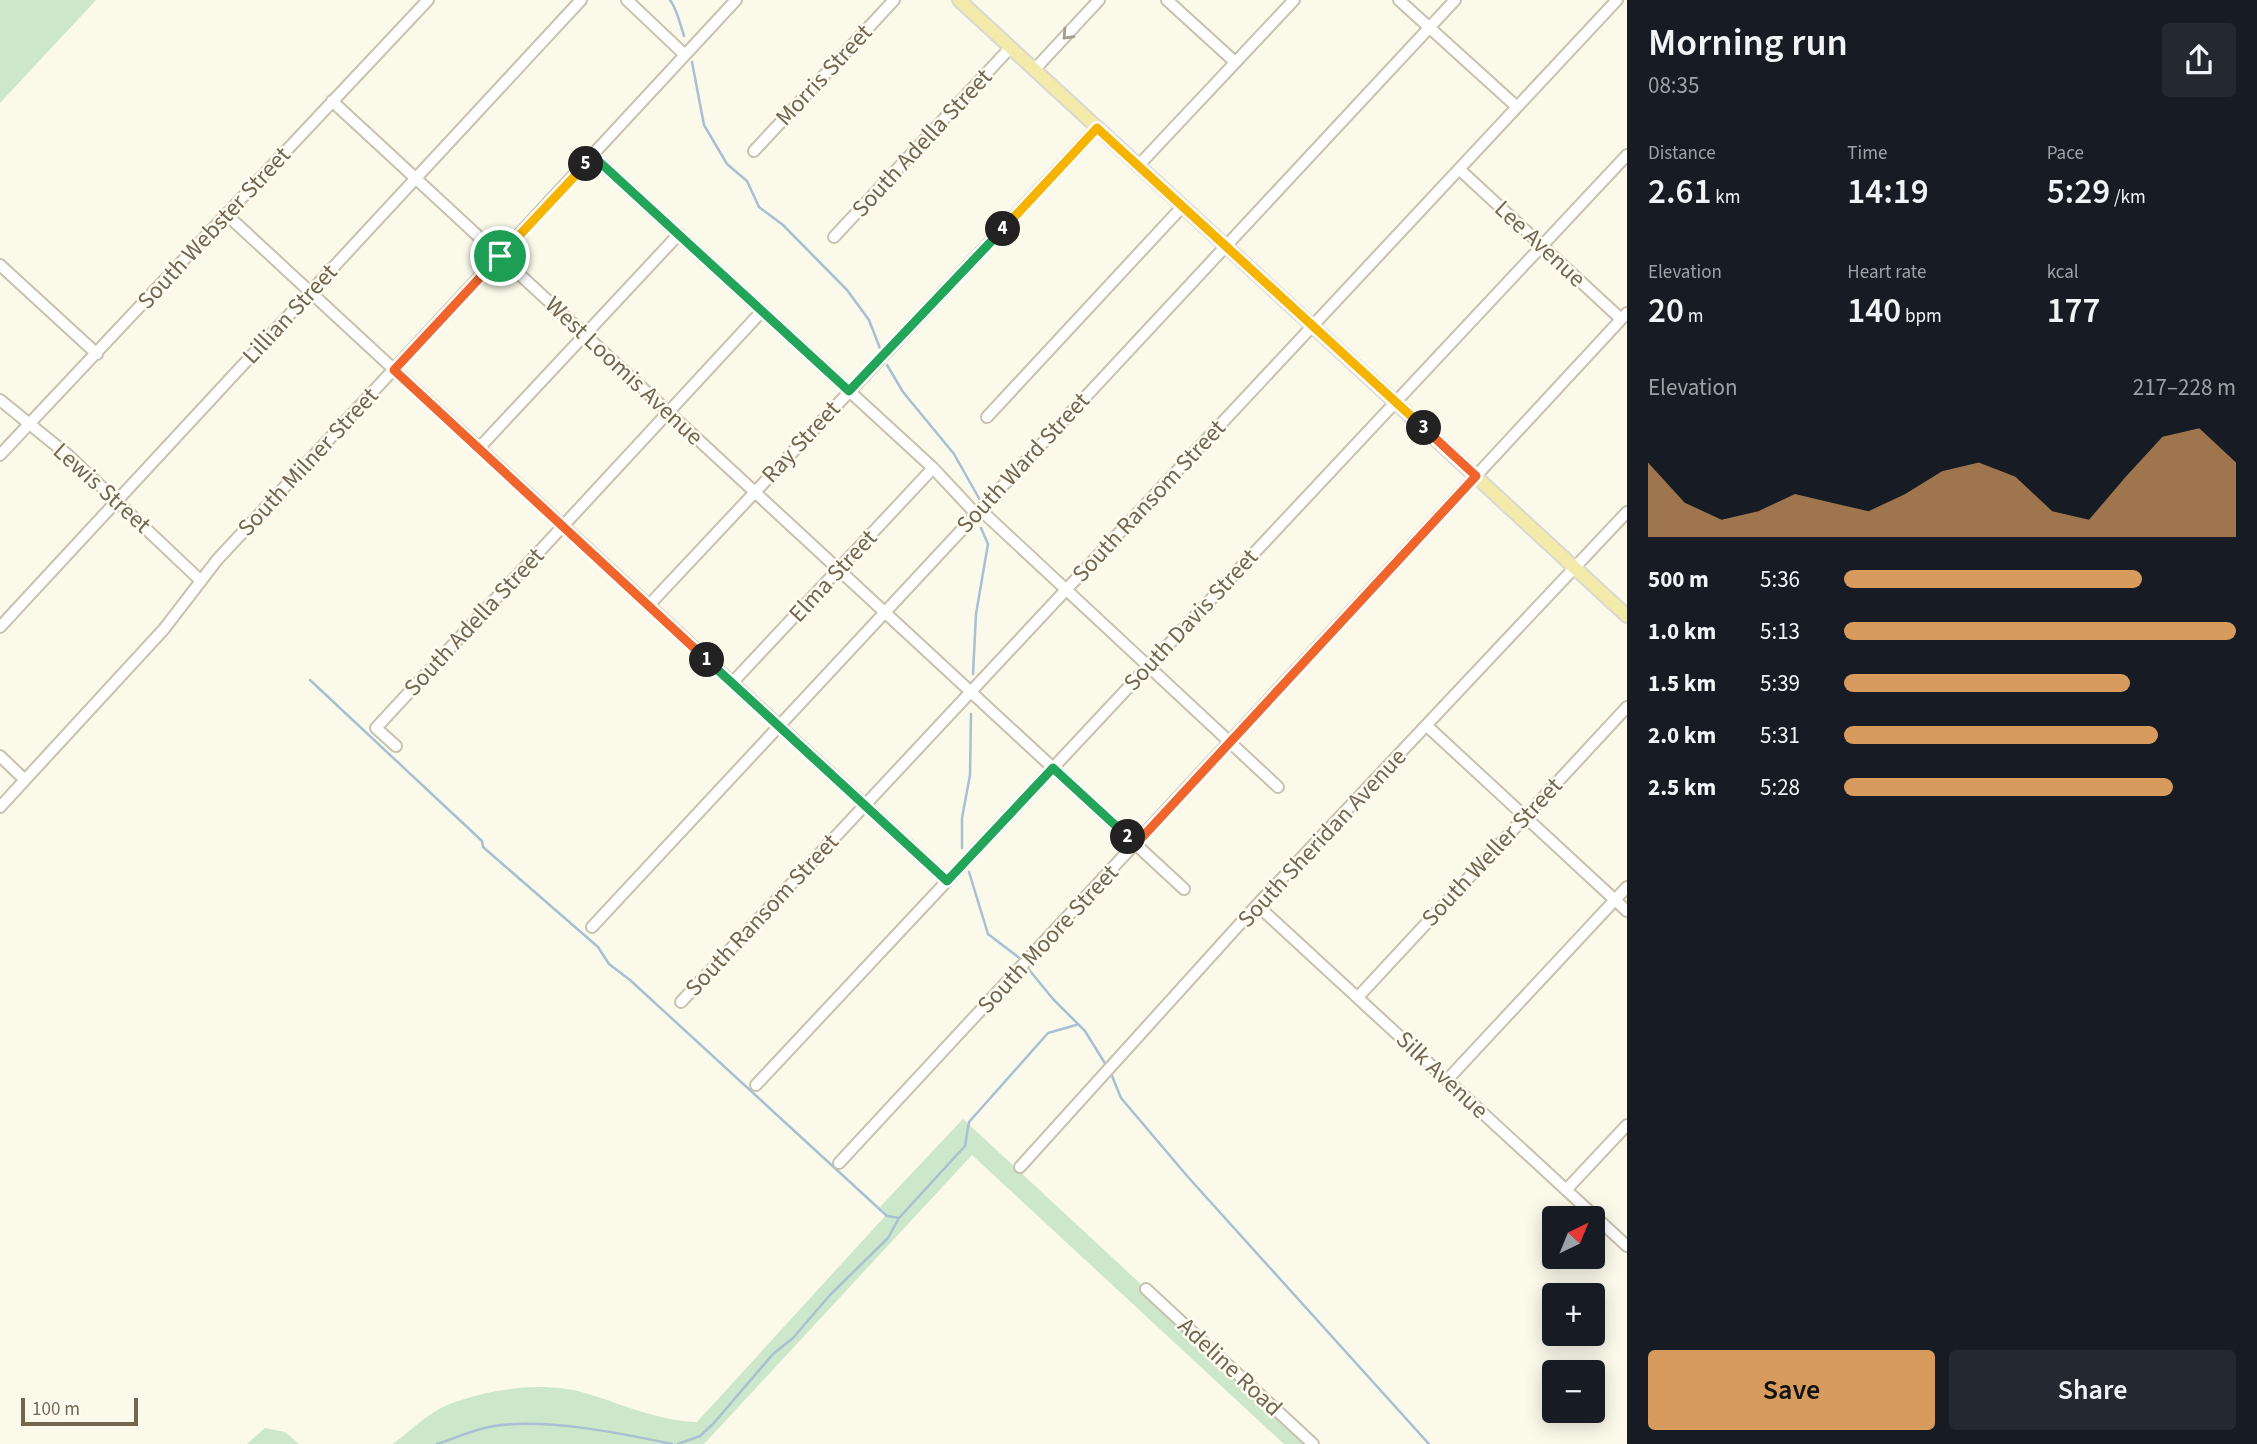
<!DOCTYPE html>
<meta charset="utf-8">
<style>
body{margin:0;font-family:"Source Sans 3",sans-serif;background:#242831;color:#f1f3f6;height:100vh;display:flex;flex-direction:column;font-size:26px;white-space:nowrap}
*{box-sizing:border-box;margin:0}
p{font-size:23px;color:#9ea1a6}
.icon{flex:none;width:38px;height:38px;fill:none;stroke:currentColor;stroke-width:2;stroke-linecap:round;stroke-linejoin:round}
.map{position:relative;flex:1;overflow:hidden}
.sheet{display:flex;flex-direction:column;background:#171b24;width:630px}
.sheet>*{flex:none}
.needle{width:46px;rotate:43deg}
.controls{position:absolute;left:1542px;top:1206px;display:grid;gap:14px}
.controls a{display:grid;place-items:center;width:63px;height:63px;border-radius:7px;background:#171b24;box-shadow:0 4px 18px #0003;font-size:35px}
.scale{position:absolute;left:21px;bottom:18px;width:117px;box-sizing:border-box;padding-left:7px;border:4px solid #736650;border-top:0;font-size:19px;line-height:24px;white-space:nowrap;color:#736650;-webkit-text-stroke:5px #fdfcf0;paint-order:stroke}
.pin{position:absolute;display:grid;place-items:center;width:60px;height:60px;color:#fff;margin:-30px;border:4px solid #fff;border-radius:50%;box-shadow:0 2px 7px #0007}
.km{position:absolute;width:35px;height:35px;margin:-18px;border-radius:50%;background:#222;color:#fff;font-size:19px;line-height:35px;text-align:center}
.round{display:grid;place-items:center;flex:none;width:74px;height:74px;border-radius:7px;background:#242831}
.overview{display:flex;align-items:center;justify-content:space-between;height:119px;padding:0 21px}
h1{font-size:38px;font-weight:600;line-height:52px}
.figures{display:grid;grid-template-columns:repeat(3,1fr);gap:10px;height:119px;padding:7px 21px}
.figures div{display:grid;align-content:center}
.figures b{font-size:35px;font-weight:600}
.figures small{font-size:19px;font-weight:400}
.figures p{font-size:19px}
.chart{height:196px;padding:14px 21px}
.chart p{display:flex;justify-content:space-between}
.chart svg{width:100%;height:126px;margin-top:7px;fill:#d79b5d;opacity:.7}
.cta{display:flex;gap:14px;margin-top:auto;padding:14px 21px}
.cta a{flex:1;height:80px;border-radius:7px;background:#d79b5d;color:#111;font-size:28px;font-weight:600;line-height:80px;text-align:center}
.cta a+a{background:#242831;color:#f1f3f6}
ul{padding:0 21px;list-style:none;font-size:23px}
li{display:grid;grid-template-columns:112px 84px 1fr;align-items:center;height:52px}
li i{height:18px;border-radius:9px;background:#d79b5d}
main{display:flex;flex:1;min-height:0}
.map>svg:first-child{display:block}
</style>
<main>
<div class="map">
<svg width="1627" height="1444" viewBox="0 0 1627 1444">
<rect width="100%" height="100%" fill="#faf9ea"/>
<path fill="#cde7ca" d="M0,0H96L0,103Z
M963,1119L1313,1444H1284L972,1155L704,1444H393C409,1432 427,1414 445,1406C487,1389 544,1380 588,1394C625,1405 658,1421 697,1422L887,1214L880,1207Z
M265,1428L285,1432L299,1444H247Z"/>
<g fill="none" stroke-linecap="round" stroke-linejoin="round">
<path stroke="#a7c0d3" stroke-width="2.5" d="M670,0C677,9 680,24 684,36
M692,62L704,125L727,164L747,181L759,207L783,225L847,290L869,320L881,351
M887,365L903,392L954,454L980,500
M973,674L976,614L988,544L981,528
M310,680L482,841L483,847L598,947L609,964L630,980L887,1216L899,1218
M962,848V818L970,775L971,714
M969,872L988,934L1022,960
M1026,966L1053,999L1085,1031L1106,1065
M1110,1071L1121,1098L1188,1177L1429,1444
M437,1444C456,1438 474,1429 494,1426C546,1418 620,1433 672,1444
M678,1444L700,1436L713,1424L773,1354L793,1338L830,1295L888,1238L899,1218L965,1146L969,1122L1048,1033L1076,1025"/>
<g stroke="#c9c1ae" stroke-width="14">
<path id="minor" d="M627,0L685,55
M1167,0L1235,62
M1399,0L1517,107
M1034,70L1099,0
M332,101L1184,889
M754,151L894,0
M593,156L933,468L976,514
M1138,166L1294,0
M1459,169L1621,319
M227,215L947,881
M834,237L1010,48
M0,265L97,354
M0,400L69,456L200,580
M987,417L1182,207
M479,448L679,234
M0,455L428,0
M984,506L986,515L1278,787
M649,605L1097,128
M0,627L581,0
M732,683L933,468
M1427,726L1627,911
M396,746L376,728L762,311
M0,756L25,780
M0,807L164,629L217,560L736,0
M1257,905L1627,1246
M592,927L1455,0
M1358,997L1627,707
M681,1002L1617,0
M1447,1080L1627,887
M756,1085L1627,155
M839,1163L1627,313
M1020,1167L1257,905L1627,512
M1566,1190L1627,1125
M1146,1289L1313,1444"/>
</g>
<g stroke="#dbd7d2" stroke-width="16">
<path id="major" d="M959,0L1627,616"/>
</g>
<use href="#minor" stroke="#fff" stroke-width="10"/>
<use href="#major" stroke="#f2ebaa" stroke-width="12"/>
</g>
<defs><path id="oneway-chevron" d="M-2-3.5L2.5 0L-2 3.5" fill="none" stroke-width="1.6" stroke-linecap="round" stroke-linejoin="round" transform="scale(1.75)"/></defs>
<use stroke="#a49c8d" href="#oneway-chevron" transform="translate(1067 35) rotate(133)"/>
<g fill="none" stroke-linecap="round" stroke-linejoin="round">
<g stroke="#fff" stroke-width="14">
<path id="split-1" d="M500,256L394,370L707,660"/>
</g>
<g stroke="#fff" stroke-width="14">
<path id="split-2" d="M707,660L947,881L1053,768L1128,837"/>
</g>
<g stroke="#fff" stroke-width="14">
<path id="split-3" d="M1128,837L1136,844L1476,476L1424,428"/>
</g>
<g stroke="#fff" stroke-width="14">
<path id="split-4" d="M1003,229L1097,128L1424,428"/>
</g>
<g stroke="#fff" stroke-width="14">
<path id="split-5" d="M586,164L593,156L849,391L1003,229"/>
</g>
<g stroke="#fff" stroke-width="14">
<path id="split-6" d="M500,256L586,164"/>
</g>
<use href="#split-1" stroke="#f0652b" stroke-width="9"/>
<use href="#split-2" stroke="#22a559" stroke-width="9"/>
<use href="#split-3" stroke="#f0652b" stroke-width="9"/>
<use href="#split-4" stroke="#f5b400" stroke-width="9"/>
<use href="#split-5" stroke="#22a559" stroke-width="9"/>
<use href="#split-6" stroke="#f5b400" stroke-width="9"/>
</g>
<g text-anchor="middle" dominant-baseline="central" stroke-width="5" stroke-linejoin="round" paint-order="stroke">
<g font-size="24" fill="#736650" stroke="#fdfcf0">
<text transform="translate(824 75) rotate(-47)">Morris Street</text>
<text transform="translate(922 143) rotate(-47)">South Adella Street</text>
<text transform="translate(214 228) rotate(-47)">South Webster Street</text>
<text transform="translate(1540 244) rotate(43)">Lee Avenue</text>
<text transform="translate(290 314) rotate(-47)">Lillian Street</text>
<text transform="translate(624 371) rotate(43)">West Loomis Avenue</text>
<text transform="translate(801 442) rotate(-47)">Ray Street</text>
<text transform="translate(308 462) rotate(-47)">South Milner Street</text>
<text transform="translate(1023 463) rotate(-47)">South Ward Street</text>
<text transform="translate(102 488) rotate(42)">Lewis Street</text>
<text transform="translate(1149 501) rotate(-47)">South Ransom Street</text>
<text transform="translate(833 576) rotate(-47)">Elma Street</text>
<text transform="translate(1191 620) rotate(-47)">South Davis Street</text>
<text transform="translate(474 622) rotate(-47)">South Adella Street</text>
<text transform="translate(1322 838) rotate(-47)">South Sheridan Avenue</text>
<text transform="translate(1492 852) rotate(-47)">South Weller Street</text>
<text transform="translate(762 915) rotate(-47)">South Ransom Street</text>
<text transform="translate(1048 939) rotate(-47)">South Moore Street</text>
<text transform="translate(1442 1075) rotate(43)">Silk Avenue</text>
<text transform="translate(1230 1367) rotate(43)">Adeline Road</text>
</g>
</g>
</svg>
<div class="controls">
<a><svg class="needle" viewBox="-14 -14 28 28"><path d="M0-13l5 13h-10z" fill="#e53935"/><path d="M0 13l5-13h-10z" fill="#9ea1a6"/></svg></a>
<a>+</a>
<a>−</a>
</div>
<div class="scale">100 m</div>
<div class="pin" style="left:500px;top:256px;background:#1e9e55"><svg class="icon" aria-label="arrive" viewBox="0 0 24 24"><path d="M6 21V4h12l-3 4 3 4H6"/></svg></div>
<b class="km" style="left:707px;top:660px">1</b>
<b class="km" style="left:1128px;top:837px">2</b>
<b class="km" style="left:1424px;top:428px">3</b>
<b class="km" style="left:1003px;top:229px">4</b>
<b class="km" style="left:586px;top:164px">5</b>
</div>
<section class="sheet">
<div class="overview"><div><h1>Morning run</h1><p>08:35</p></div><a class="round"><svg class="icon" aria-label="share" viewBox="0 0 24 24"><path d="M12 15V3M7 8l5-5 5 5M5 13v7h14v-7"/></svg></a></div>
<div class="figures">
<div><p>Distance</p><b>2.61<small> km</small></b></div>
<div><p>Time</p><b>14:19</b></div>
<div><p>Pace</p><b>5:29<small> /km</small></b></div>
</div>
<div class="figures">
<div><p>Elevation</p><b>20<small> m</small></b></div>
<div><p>Heart rate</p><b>140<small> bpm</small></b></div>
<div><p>kcal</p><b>177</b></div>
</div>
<div class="chart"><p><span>Elevation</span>217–228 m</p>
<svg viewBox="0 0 160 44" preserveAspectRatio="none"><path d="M0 44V18L10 32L20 38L30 35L40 29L50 32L60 35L70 29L80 21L90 18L100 23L110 35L120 38L130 23L140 9L150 6L160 18V44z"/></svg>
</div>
<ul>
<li><b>500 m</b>5:36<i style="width:76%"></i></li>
<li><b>1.0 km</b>5:13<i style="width:100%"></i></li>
<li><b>1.5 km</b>5:39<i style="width:73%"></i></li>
<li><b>2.0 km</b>5:31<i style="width:80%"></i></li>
<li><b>2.5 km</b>5:28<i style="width:84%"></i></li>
</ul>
<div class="cta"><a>Save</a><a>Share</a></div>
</section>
</main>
